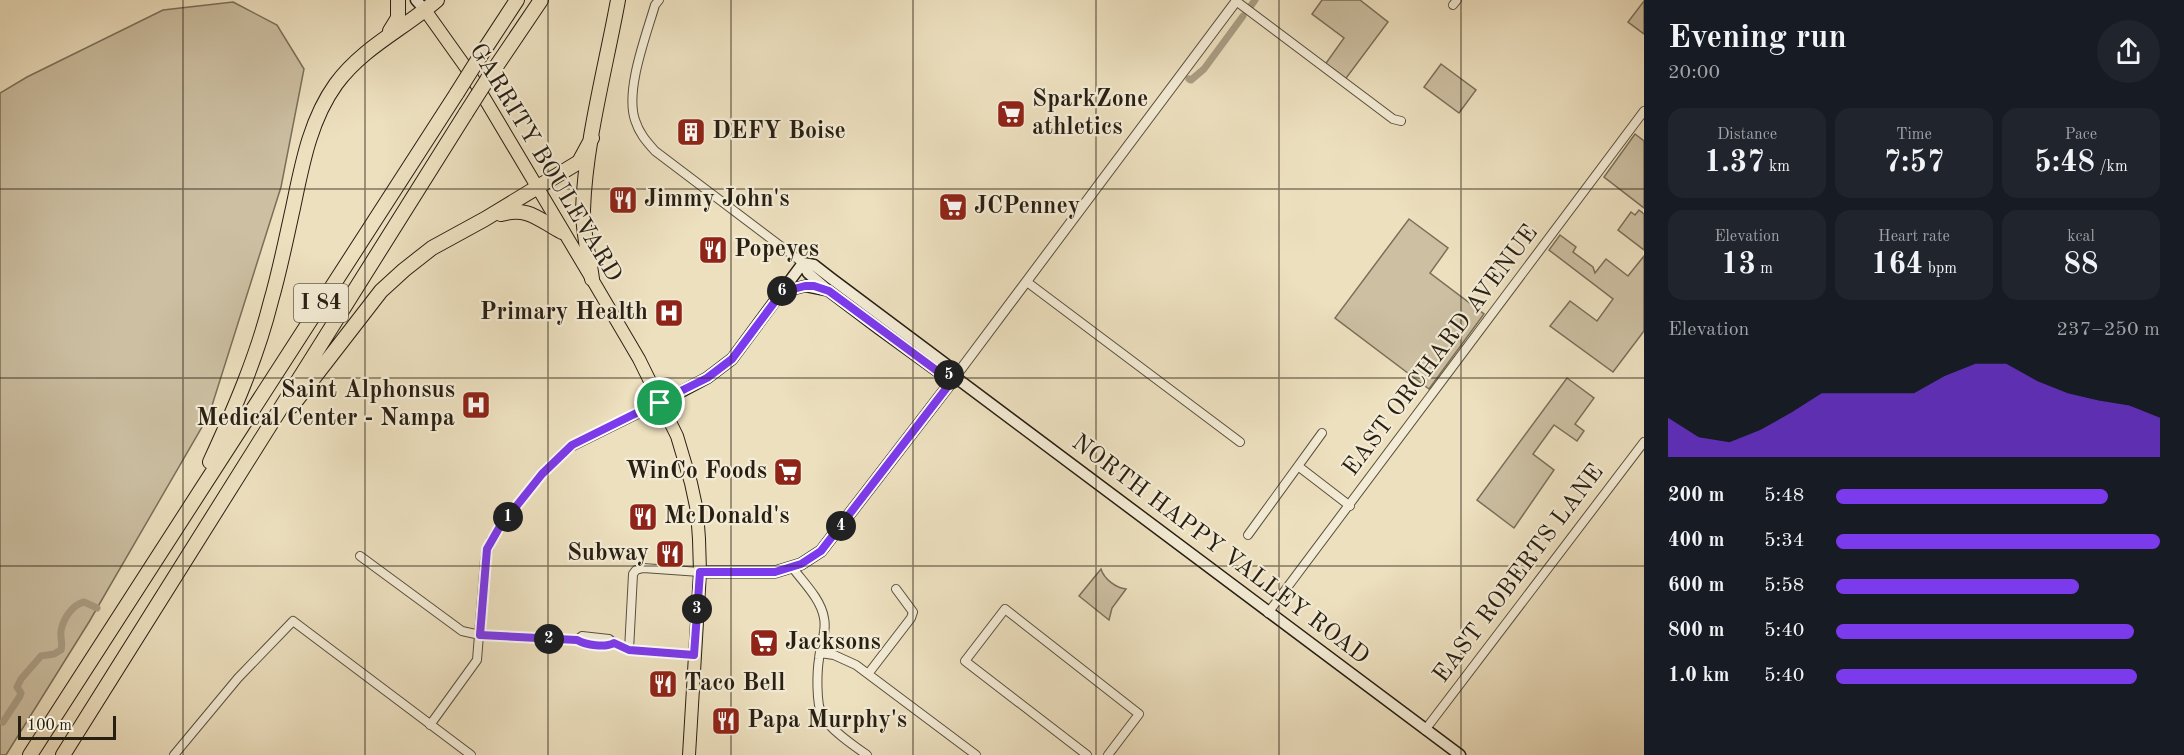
<!DOCTYPE html>
<meta charset="utf-8">
<style>
body{margin:0;font-family:"Old Standard TT",serif;background:#20242c;color:#f1f3f6;height:100vh;display:flex;flex-direction:column;font-size:22px;white-space:nowrap}
*{box-sizing:border-box;margin:0}
p{font-size:20px;color:#9ea1a6}
.icon{flex:none;width:33px;height:33px;fill:none;stroke:currentColor;stroke-width:2;stroke-linecap:round;stroke-linejoin:round}
.map{position:relative;flex:1;overflow:hidden}
.side{display:flex;flex-direction:column;background:#171b24;width:540px}
.side>*{flex:none}
.scale{position:absolute;left:18px;bottom:15px;width:98px;box-sizing:border-box;padding-left:6px;border:3px solid #281f13;border-top:0;font-size:16px;line-height:21px;white-space:nowrap;color:#281f13;-webkit-text-stroke:4px #f3ebd5;paint-order:stroke}
.pin{position:absolute;display:grid;place-items:center;width:51px;height:51px;color:#fff;margin:-26px;border:3px solid #fff;border-radius:50%;box-shadow:0 2px 6px #0007}
.km{position:absolute;width:30px;height:30px;margin:-15px;border-radius:50%;background:#222;color:#fff;font-size:16px;line-height:30px;text-align:center}
.round{display:grid;place-items:center;flex:none;width:63px;height:63px;border-radius:32px;background:#20242c}
.headline{display:flex;align-items:center;justify-content:space-between;height:102px;padding:0 24px}
h1{font-size:33px;font-weight:600;line-height:45px}
.stats{display:grid;grid-template-columns:repeat(3,1fr);gap:9px;height:102px;padding:6px 24px}
.stats div{display:grid;align-content:center;border-radius:15px;background:#20242c;text-align:center}
.stats b{font-size:30px;font-weight:600}
.stats small{font-size:16px;font-weight:400}
.stats p{font-size:16px}
.chart{height:168px;padding:12px 24px}
.chart p{display:flex;justify-content:space-between}
.chart svg{width:100%;height:108px;margin-top:6px;fill:#7c3aed;opacity:.7}
ul{padding:0 24px;list-style:none;font-size:20px}
li{display:grid;grid-template-columns:96px 72px 1fr;align-items:center;height:45px}
li i{height:15px;border-radius:8px;background:#7c3aed}
main{display:flex;flex:1;min-height:0}
.map>svg:first-child{display:block}
</style>
<main>
<div class="map">
<svg width="1644" height="755" viewBox="0 0 1644 755">
<rect width="100%" height="100%" fill="#ede0bf"/>
<filter id="stains"><feTurbulence type="fractalNoise" baseFrequency=".00333" numOctaves="4"/><feColorMatrix values="0 0 0 0 .2 0 0 0 0 .09 0 0 0 0 .02 0 0 0 .5 -.17"/></filter>
<radialGradient id="worn" r=".72"><stop offset=".6" stop-color="#630" stop-opacity="0"/><stop offset="1" stop-color="#630" stop-opacity=".3"/></radialGradient>
<path fill="#ccbfa2" stroke="#7a6f5a" stroke-width="1.5" d="M1322,0H1360L1388,22L1344,81L1324,66L1344,38L1312,14Z
M1644,1V34L1628,22Z
M233,2L277,25L304,69L281,187L209,415L89,622L6,755H0V93L27,77L163,10Z
M1441,64L1476,90L1459,113L1424,87Z
M1635,134L1644,141V208L1604,177Z
M1639,210L1644,214V250L1618,230L1631,212L1635,215Z
M1409,219L1448,248L1430,273L1484,314L1429,389L1335,318Z
M1560,235L1576,247L1573,252L1593,267L1595,273L1606,259L1628,276L1644,256V331L1613,372L1550,326L1570,301L1597,321L1613,299L1549,250Z
M1567,378L1594,398L1575,424L1584,431L1577,441L1554,425L1533,454L1554,470L1514,528L1477,500Z
M1101,569C1104,579 1116,588 1126,589L1112,608L1109,620L1079,596Z"/>
<g fill="none" stroke-linecap="round" stroke-linejoin="round">
<path stroke="#aa9e85" stroke-width="7" d="M1248,10L1255,0
M1189,79L1191,80L1204,69L1243,16
M3,722L20,696L21,693L17,687L21,679L41,656L54,654L61,650C63,643 60,638 61,631C63,619 72,605 84,602L97,608"/>
<g stroke="#594f3e" stroke-width="10">
<path id="minor" d="M659,0L655,5C646,36 625,90 635,120C639,133 646,141 655,151L803,263
M1236,1L1393,119L1401,121
M1453,5L1457,0
M1027,282L1240,442
M1298,466L1350,506
M1248,535L1322,433
M360,556L462,631L480,635L577,640C585,646 605,648 614,643
M792,567C803,582 821,599 824,618C827,632 820,645 819,659C817,672 816,704 822,715C829,729 854,746 867,755
M1268,613L1644,111
M577,640L582,636L609,639L614,643L629,650L695,655
M629,650L633,574L636,570L643,568L700,572
M820,653L834,655L856,665L976,755
M868,674L911,618L913,612L896,589
M430,725L477,660L485,560L491,540L542,474L567,449L660,403
M1425,730L1644,442
M174,755L238,678L293,621L471,755
M1087,755L965,661L1005,609L1139,714L1108,755"/>
</g>
<g stroke="#594f3e" stroke-width="11">
<path id="tertiary" d="M955,377L1237,0"/>
</g>
<g stroke="#281f13" stroke-width="13">
<path id="secondary" d="M416,0L425,10
M803,263L814,265L832,279L947,365L955,377L1460,755
M803,263L808,273L829,291L878,328L940,373L955,377
M782,292L805,286L825,290
M660,403L707,378L732,359L803,263
M700,572H775L801,564L821,551L955,377"/>
</g>
<g stroke="#281f13" stroke-width="14">
<path id="primary" d="M425,10L467,69L592,279L639,359L677,436L691,483L697,511L699,539L700,572L689,755"/>
</g>
<g stroke="#281f13" stroke-width="16">
<path id="motorway" d="M390,31L398,18V0
M479,58L517,0
M487,80L541,0
M501,214C528,206 539,220 562,232
M592,279C589,256 583,233 583,210C585,144 606,66 618,0
M292,406L381,291L404,270L432,248L485,219L579,162L592,138
M210,462C234,410 257,357 271,301C280,270 286,239 293,208C302,165 310,120 336,84C363,47 404,29 437,0
M30,755L457,93
M63,755L466,113"/>
</g>
<use href="#minor" stroke="#f3ebd5" stroke-width="8"/>
<use href="#tertiary" stroke="#f3ebd5" stroke-width="9"/>
<use href="#secondary" stroke="#f3ebd5" stroke-width="10"/>
<use href="#primary" stroke="#ede0bf" stroke-width="12"/>
<use href="#motorway" stroke="#ede0bf" stroke-width="14"/>
<g stroke="#281f13" stroke-width="16" stroke-linecap="butt">
<path id="motorway-bridge" d="M457,93L479,58
M466,113L487,80"/>
</g>
<use href="#motorway-bridge" stroke="#ede0bf" stroke-width="14"/>
</g>
<g fill="none" stroke-linecap="round" stroke-linejoin="round">
<g stroke="#fff" stroke-width="12">
<path id="route" d="M805,286H814L829,291L940,373L955,377L821,551L801,564L775,572H700L694,655L629,650L614,643C605,648 586,645 577,640L480,635L487,549L499,528L542,474L572,445L707,378L732,359L782,292Z"/>
</g>
<use href="#route" stroke="#7c3aed" stroke-width="8"/>
</g>
<path fill="none" stroke="#281f13" stroke-width="1.5" stroke-opacity="0.55" d="M183,0V755M365,0V755M548,0V755M731,0V755M913,0V755M1096,0V755M1279,0V755M1461,0V755M0,189H1644M0,378H1644M0,566H1644"/>
<defs>
<g id="supermarket-square" transform="scale(1.5)"><rect x="-9" y="-9" width="18" height="18" rx="4" fill="#8f2418" stroke="#f3ebd5"/><path d="M-6-5.5h2.5l.6 2H6L4.5 2H-2.5L-4.4-4H-6ZM-1.5 3.2a1.3 1.3 0 1 0 .1 0ZM3 3.2a1.3 1.3 0 1 0 .1 0Z" fill="#fff"/></g>
<g id="building-square" transform="scale(1.5)"><rect x="-9" y="-9" width="18" height="18" rx="4" fill="#8f2418" stroke="#f3ebd5"/><path d="M-4-6H4V6H1V3H-1V6H-4ZM-2.5-4.3h1.7v1.8h-1.7ZM.8-4.3h1.7v1.8H.8ZM-2.5-1h1.7V.8h-1.7ZM.8-1h1.7V.8H.8Z" fill="#fff"/></g>
<g id="restaurant-square" transform="scale(1.5)"><rect x="-9" y="-9" width="18" height="18" rx="4" fill="#8f2418" stroke="#f3ebd5"/><path d="M-5-6h1v4h1v-4h1v4h1v-4h1v5L-1.5 .5V6h-2V.5L-5-1ZM5-6V6H3V1.5H1.5Q1.5-4 5-6Z" fill="#fff"/></g>
<g id="hospital-square" transform="scale(1.5)"><rect x="-9" y="-9" width="18" height="18" rx="4" fill="#8f2418" stroke="#f3ebd5"/><path d="M-5-5h3v3.5h4V-5h3V5h-3V1.5h-4V5h-3Z" fill="#fff"/></g>
</defs>
<g fill-rule="evenodd">
<use href="#supermarket-square" x="1011" y="114"/>
<use href="#building-square" x="691" y="132"/>
<use href="#restaurant-square" x="623" y="200"/>
<use href="#supermarket-square" x="953" y="207"/>
<use href="#restaurant-square" x="713" y="250"/>
<use href="#hospital-square" x="669" y="313"/>
<use href="#hospital-square" x="476" y="405"/>
<use href="#supermarket-square" x="788" y="472"/>
<use href="#restaurant-square" x="643" y="517"/>
<use href="#restaurant-square" x="670" y="554"/>
<use href="#supermarket-square" x="764" y="643"/>
<use href="#restaurant-square" x="663" y="684"/>
<use href="#restaurant-square" x="726" y="721"/>
</g>
<g text-anchor="middle" dominant-baseline="central" stroke-width="4.5" stroke-linejoin="round" paint-order="stroke">
<rect fill="#f3ebd5" stroke="#655c4d" stroke-width="1.5" x="294" y="284" width="54" height="38" rx="4.5"/>
<g font-size="22" font-weight="bold" fill="#281f13">
<text x="321" y="303">I 84</text>
</g>
<g font-size="24" font-weight="bold" fill="#281f13" stroke="#f3ebd5" text-anchor="start">
<text x="1032" y="100">SparkZone<tspan x="1032" dy="28">athletics</tspan></text>
<text x="712" y="132">DEFY Boise</text>
<text x="644" y="200">Jimmy John's</text>
<text x="974" y="207">JCPenney</text>
<text x="734" y="250">Popeyes</text>
<text x="648" y="313" text-anchor="end">Primary Health</text>
<text x="455" y="391" text-anchor="end">Saint Alphonsus<tspan x="455" dy="28">Medical Center - Nampa</tspan></text>
<text x="767" y="472" text-anchor="end">WinCo Foods</text>
<text x="664" y="517">McDonald's</text>
<text x="649" y="554" text-anchor="end">Subway</text>
<text x="785" y="643">Jacksons</text>
<text x="684" y="684">Taco Bell</text>
<text x="747" y="721">Papa Murphy's</text>
</g>
<g font-size="24" fill="#281f13" stroke="#f3ebd5">
<text transform="translate(545 163) rotate(59)">GARRITY BOULEVARD</text>
<text transform="translate(1441 351) rotate(-53)">EAST ORCHARD AVENUE</text>
<text transform="translate(1220 550) rotate(37)">NORTH HAPPY VALLEY ROAD</text>
<text transform="translate(1519 574) rotate(-53)">EAST ROBERTS LANE</text>
</g>
</g>
<rect width="100%" height="100%" filter="url(#stains)"/>
<rect width="100%" height="100%" fill="url(#worn)"/>
</svg>
<div class="scale">100 m</div>
<div class="pin" style="left:660px;top:403px;background:#1e9e55"><svg class="icon" aria-label="arrive" viewBox="0 0 24 24"><path d="M6 21V4h12l-3 4 3 4H6"/></svg></div>
<b class="km" style="left:508px;top:517px">1</b>
<b class="km" style="left:549px;top:639px">2</b>
<b class="km" style="left:697px;top:609px">3</b>
<b class="km" style="left:841px;top:526px">4</b>
<b class="km" style="left:949px;top:375px">5</b>
<b class="km" style="left:782px;top:291px">6</b>
</div>
<section class="side">
<div class="headline"><div><h1>Evening run</h1><p>20:00</p></div><a class="round"><svg class="icon" aria-label="share" viewBox="0 0 24 24"><path d="M12 15V3M7 8l5-5 5 5M5 13v7h14v-7"/></svg></a></div>
<div class="stats">
<div><p>Distance</p><b>1.37<small> km</small></b></div>
<div><p>Time</p><b>7:57</b></div>
<div><p>Pace</p><b>5:48<small> /km</small></b></div>
</div>
<div class="stats">
<div><p>Elevation</p><b>13<small> m</small></b></div>
<div><p>Heart rate</p><b>164<small> bpm</small></b></div>
<div><p>kcal</p><b>88</b></div>
</div>
<div class="chart"><p><span>Elevation</span>237–250 m</p>
<svg viewBox="0 0 160 44" preserveAspectRatio="none"><path d="M0 44V28L10 36L20 38L30 33L40 26L50 18L60 18L70 18L80 18L90 11L100 6L110 6L120 13L130 18L140 21L150 23L160 28V44z"/></svg>
</div>
<ul>
<li><b>200 m</b>5:48<i style="width:84%"></i></li>
<li><b>400 m</b>5:34<i style="width:100%"></i></li>
<li><b>600 m</b>5:58<i style="width:75%"></i></li>
<li><b>800 m</b>5:40<i style="width:92%"></i></li>
<li><b>1.0 km</b>5:40<i style="width:93%"></i></li>
</ul>
</section>
</main>
